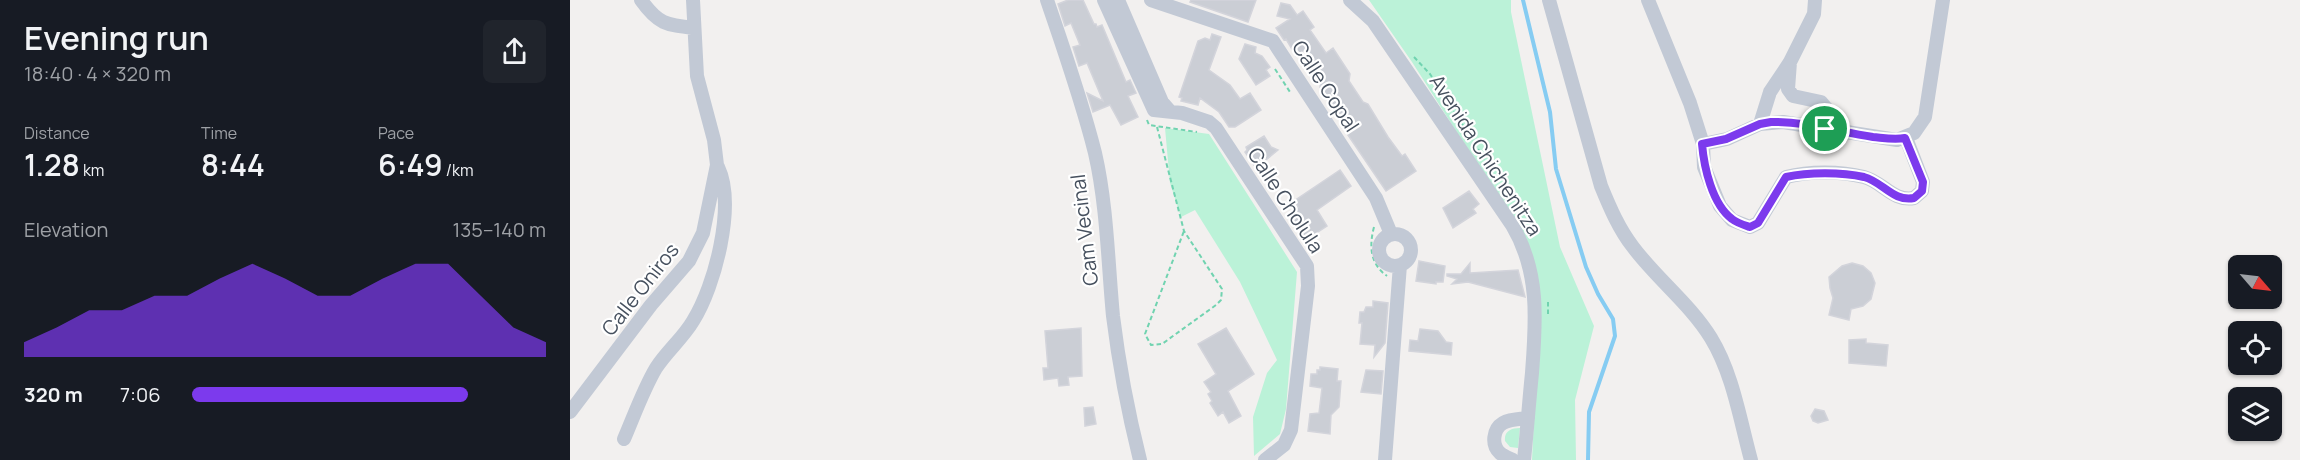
<!DOCTYPE html>
<meta charset="utf-8">
<style>
body{margin:0;font-family:Manrope,sans-serif;background:#20242c;color:#f1f3f6;height:100vh;display:flex;flex-direction:column;font-size:22px;white-space:nowrap}
*{box-sizing:border-box;margin:0}
p{font-size:20px;color:#9ea1a6}
.icon{flex:none;width:33px;height:33px;fill:none;stroke:currentColor;stroke-width:2;stroke-linecap:round;stroke-linejoin:round}
.map{position:relative;flex:1;overflow:hidden}
.sheet{display:flex;flex-direction:column;background:#171b24;width:570px}
.sheet>*{flex:none}
.needle{width:39px;rotate:118deg}
.tools{position:absolute;left:1658px;top:255px;display:grid;gap:12px}
.tools a{display:grid;place-items:center;width:54px;height:54px;border-radius:9px;background:#171b24;box-shadow:0 2px 4px #0004;font-size:30px}
.pin{position:absolute;display:grid;place-items:center;width:51px;height:51px;color:#fff;margin:-26px;border:3px solid #fff;border-radius:50%;box-shadow:0 2px 6px #0007}
.round{display:grid;place-items:center;flex:none;width:63px;height:63px;border-radius:9px;background:#20242c}
.headline{display:flex;align-items:center;justify-content:space-between;height:102px;padding:0 24px}
h1{font-size:33px;font-weight:600;line-height:45px}
.stats{display:grid;grid-template-columns:repeat(3,1fr);gap:9px;height:102px;padding:6px 24px}
.stats div{display:grid;align-content:center}
.stats b{font-size:30px;font-weight:600}
.stats small{font-size:16px;font-weight:400}
.stats p{font-size:16px}
.chart{height:168px;padding:12px 24px}
.chart p{display:flex;justify-content:space-between}
.chart svg{width:100%;height:108px;margin-top:6px;fill:#7c3aed;opacity:.7}
ul{padding:0 24px;list-style:none;font-size:20px}
li{display:grid;grid-template-columns:96px 72px 1fr;align-items:center;height:45px}
li i{height:15px;border-radius:8px;background:#7c3aed}
main{display:flex;flex:1;min-height:0}
.map>svg:first-child{display:block}
</style>
<main>
<section class="sheet">
<div class="headline"><div><h1>Evening run</h1><p>18:40 · 4 × 320 m</p></div><a class="round"><svg class="icon" aria-label="share" viewBox="0 0 24 24"><path d="M12 15V3M7 8l5-5 5 5M5 13v7h14v-7"/></svg></a></div>
<div class="stats">
<div><p>Distance</p><b>1.28<small> km</small></b></div>
<div><p>Time</p><b>8:44</b></div>
<div><p>Pace</p><b>6:49<small> /km</small></b></div>
</div>
<div class="chart"><p><span>Elevation</span>135–140 m</p>
<svg viewBox="0 0 160 44" preserveAspectRatio="none"><path d="M0 44V38L10 32L20 25L30 25L40 19L50 19L60 12L70 6L80 12L90 19L100 19L110 12L120 6L130 6L140 19L150 32L160 38V44z"/></svg>
</div>
<ul>
<li><b>320 m</b>7:06<i style="width:78%"></i></li>
</ul>
</section>
<div class="map">
<svg width="1730" height="460" viewBox="0 0 1730 460">
<rect width="100%" height="100%" fill="#f2f0ef"/>
<path fill="#bbf2d8" d="M799,0H941V12L990,247L1024,326L1005,400L1006,460H962L969,313L958,244L842,62Z
M595,128L639,134L727,272L716,409L710,434L684,456L683,417L697,373L707,360L670,282L625,210L611,217L600,183Z
M950,428L948,448L940,447L935,441C934,431 941,428 950,428Z"/>
<g fill="none" stroke-linecap="round" stroke-linejoin="round">
<path stroke="#86ccf2" stroke-width="4" d="M953,0L980,112L986,169L1016,267L1028,294L1043,319L1045,336L1019,412L1018,460"/>
</g>
<path fill="#cbced5" stroke="#d3d4db" stroke-width="1.5" d="M498,0H513L524,24H526L527,27L532,25L556,82L560,80L566,93L558,96L568,117L551,125L540,105L523,112L517,93L533,101L517,63L509,66L503,47L510,45L501,23L495,26L488,4Z
M621,0H686L678,22L620,2Z
M711,3L720,5L727,15L733,11L744,27L740,30L756,53L763,48L780,74L779,81L793,102L798,104L818,137L832,156L835,154L846,171L816,191L778,135L770,122L772,120L750,87L752,74L736,50L726,56L716,39L714,40L706,28L720,19L707,16Z
M642,34L651,37L639,70L660,85L670,99L680,93L691,110L665,127H659L649,112L630,98L628,105L611,101L612,98L609,97L628,41L635,38L640,40Z
M675,44L686,47L685,53L692,56L700,67L696,70L700,76L686,85L669,59Z
M694,136L701,147L708,150L686,168L675,152L677,150L676,147Z
M770,170L781,186L747,210L757,226L745,234L746,237L737,244L719,213L728,207L724,201Z
M899,191L909,204L903,209L906,213L883,228L873,208Z
M849,261L875,266L873,282H866V284L846,281Z
M900,263V273L948,270L955,297L898,282L882,284L887,279L877,276V274H891Z
M1282,263L1293,266L1301,273L1305,283L1301,299L1293,306L1281,309L1279,320L1259,315L1263,298L1260,288L1259,277L1272,266Z
M803,301L818,303L815,343L804,357L805,345L790,344L792,323H789L790,312H794L796,307H803Z
M511,328L512,376L498,377L499,385L489,386L488,378L474,380L473,368H478L475,331Z
M656,328L684,374L658,391L671,416L659,423L653,412L648,416L640,403L642,401L638,394L641,392L634,382L646,374L628,344Z
M850,329L868,331L876,342L882,343L881,355L839,351L840,340L848,341Z
M1296,339V343L1318,345L1316,366L1279,363V340Z
M750,367L768,369L767,381H771L769,407L761,415L760,434L738,431L740,414L749,413L752,388L740,386L741,374H747V370H750Z
M796,370L813,371L811,394L791,392Z
M523,407L526,424L515,426L514,408Z
M1245,409L1254,411L1258,420L1248,423L1243,421L1241,416Z"/>
<g fill="none" stroke-linecap="round" stroke-linejoin="round">
<path stroke="#71d3b0" stroke-width="2" stroke-dasharray="4.5 3" stroke-linecap="butt" d="M844,57L860,74L924,174
M705,69L720,92
M577,120L579,125L627,132
M587,127L614,231L652,289L651,300L646,305L592,344L581,345L575,334L614,231
M804,227C799,246 800,264 817,276
M978,302V314"/>
<path stroke="#c2c9d5" stroke-width="14" d="M71,0C88,24 96,25 124,28
M477,0C494,50 512,101 525,153C537,205 538,263 543,316C549,365 558,412 570,460
M534,0L584,110L612,113L639,122L646,128L737,266L738,286L721,430L714,445L695,460
M548,0L592,102L599,110
M581,0L703,41L806,198L821,234
M780,0L803,21L942,225C970,272 966,321 962,373C959,402 957,431 954,460
M979,0L1031,186C1040,208 1049,229 1063,247C1087,279 1120,304 1141,338C1163,374 1170,420 1181,460
M1078,0L1120,103L1133,144L1134,167L1150,206L1162,220L1180,227L1188,223L1216,177C1239,171 1270,171 1294,177C1313,182 1323,202 1344,198L1352,191L1353,182L1336,138
M1245,0L1244,14L1220,62L1218,89L1223,96L1251,102L1256,108L1255,128
M1190,124L1200,92L1220,62
M1133,144L1157,139L1190,124L1213,122L1327,140L1344,133L1355,117L1373,0
M809 250a16 16 0 1 1 32 0a16 16 0 1 1-32 0Z
M0,412L81,305L119,261L133,233L147,165L144,140L127,76L123,0
M54,439C64,416 73,390 86,368C97,351 113,338 123,321C145,286 166,205 148,167
M815,460L830,265
M943,460C939,458 933,456 930,453C921,445 923,429 933,423C940,419 950,419 958,418"/>
</g>
<g fill="none" stroke-linecap="round" stroke-linejoin="round">
<g stroke="#fff" stroke-width="12">
<path id="route" d="M1201,122C1235,121 1269,132 1303,137C1314,138 1324,140 1335,138L1353,182L1352,191L1344,198C1323,202 1313,182 1294,177C1272,172 1238,172 1216,177L1188,223L1180,227C1174,225 1167,223 1162,219C1142,204 1134,167 1132,144L1156,139L1190,124Z"/>
</g>
<use href="#route" stroke="#7c3aed" stroke-width="8"/>
</g>
<g text-anchor="middle" dominant-baseline="central" stroke-width="4.5" stroke-linejoin="round" paint-order="stroke">
<g font-size="20" fill="#46505e" stroke="#fff">
<text transform="translate(756 86) rotate(57)">Calle Copal</text>
<text transform="translate(916 155) rotate(57)">Avenida Chichenitza</text>
<text transform="translate(716 200) rotate(57)">Calle Cholula</text>
<text transform="translate(514 230) rotate(-97)">Cam Vecinal</text>
<text transform="translate(70 289) rotate(-52)">Calle Oniros</text>
</g>
</g>
</svg>
<div class="tools">
<a><svg class="needle" viewBox="-14 -14 28 28"><path d="M0-13l5 13h-10z" fill="#e53935"/><path d="M0 13l5-13h-10z" fill="#9ea1a6"/></svg></a>
<a><svg class="icon" aria-label="locate" viewBox="0 0 24 24"><circle cx="12" cy="12" r="6"/><path d="M12 2v4M12 18v4M2 12h4M18 12h4"/></svg></a>
<a><svg class="icon" aria-label="layers" viewBox="0 0 24 24"><path d="M12 4l9 5-9 5-9-5zM3 14l9 5 9-5"/></svg></a>
</div>
<div class="pin" style="left:1255px;top:129px;background:#1e9e55"><svg class="icon" aria-label="arrive" viewBox="0 0 24 24"><path d="M6 21V4h12l-3 4 3 4H6"/></svg></div>
</div>
</main>
